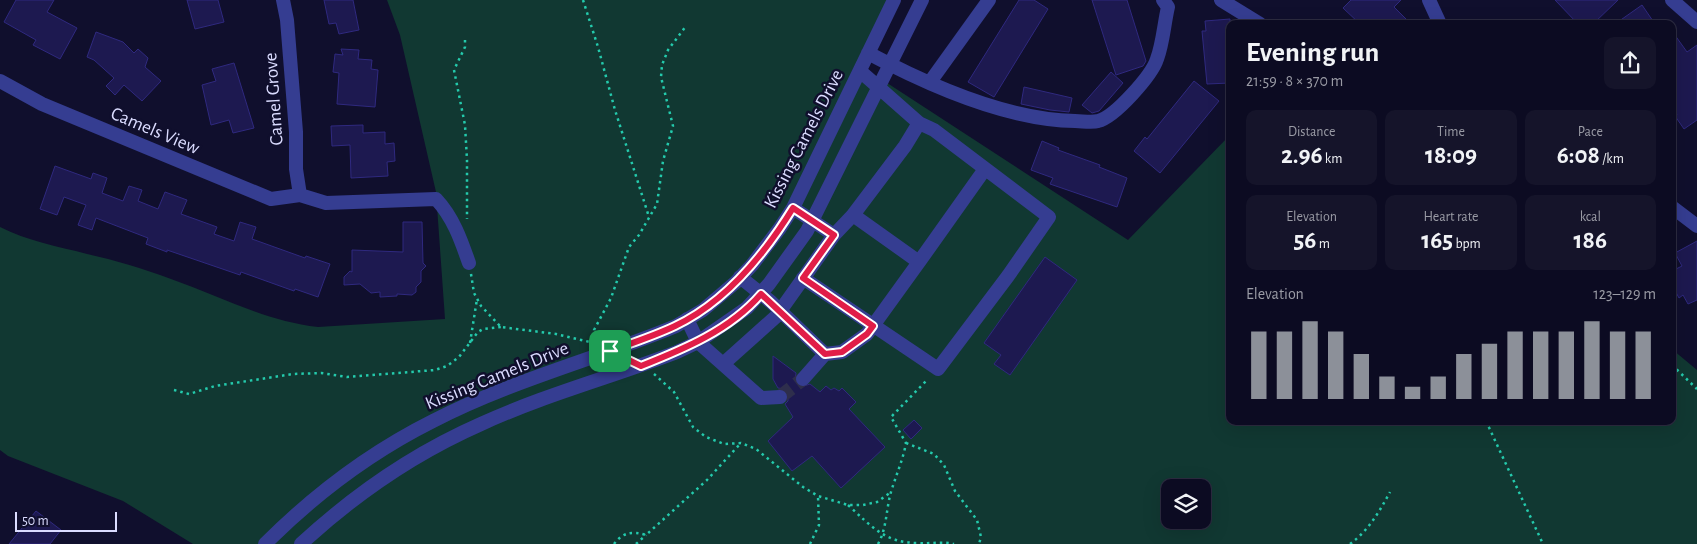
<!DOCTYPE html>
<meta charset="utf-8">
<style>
body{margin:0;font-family:"Alegreya Sans",sans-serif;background:#15142a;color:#f1f3f6;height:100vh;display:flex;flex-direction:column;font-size:19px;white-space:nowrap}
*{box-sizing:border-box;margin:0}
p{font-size:16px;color:#9a9ba5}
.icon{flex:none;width:28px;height:28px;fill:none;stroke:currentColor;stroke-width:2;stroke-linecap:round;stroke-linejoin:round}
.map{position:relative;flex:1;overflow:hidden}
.side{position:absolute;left:1226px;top:20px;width:450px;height:405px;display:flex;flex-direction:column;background:#0c0b22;border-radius:10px;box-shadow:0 5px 20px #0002,0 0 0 1px #2c2b40}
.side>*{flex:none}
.controls{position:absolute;left:1161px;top:479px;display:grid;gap:10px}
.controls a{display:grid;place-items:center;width:50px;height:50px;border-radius:10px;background:#0c0b22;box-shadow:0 5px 20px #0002,0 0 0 1px #2c2b40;font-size:25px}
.scale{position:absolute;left:15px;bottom:12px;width:102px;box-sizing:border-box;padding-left:5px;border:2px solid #dbdcff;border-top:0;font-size:14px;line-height:18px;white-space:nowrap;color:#dbdcff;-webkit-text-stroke:4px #100f2d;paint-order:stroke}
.pin{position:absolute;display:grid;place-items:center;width:42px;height:42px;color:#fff;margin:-21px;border-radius:10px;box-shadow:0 2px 8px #0006}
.round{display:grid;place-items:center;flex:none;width:52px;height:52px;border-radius:10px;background:#15142a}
.head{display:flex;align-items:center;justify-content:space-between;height:85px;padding:0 20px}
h1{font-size:28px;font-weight:700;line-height:38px}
.figures{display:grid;grid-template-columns:repeat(3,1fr);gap:8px;height:85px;padding:5px 20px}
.figures div{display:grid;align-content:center;border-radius:10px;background:#15142a;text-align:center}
.figures b{font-size:25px;font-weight:700}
.figures small{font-size:14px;font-weight:400}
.figures p{font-size:14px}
.chart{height:140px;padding:10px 20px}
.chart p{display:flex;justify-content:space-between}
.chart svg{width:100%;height:90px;margin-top:5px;stroke:#8c9099;stroke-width:6}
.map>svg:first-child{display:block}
</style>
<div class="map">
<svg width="1697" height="544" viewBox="0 0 1697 544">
<rect width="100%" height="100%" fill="#100f2d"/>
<path fill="#113832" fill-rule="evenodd" d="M387,0H889L858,64L1128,240L1230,135V421H1672L1673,350L1697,370V544H193L123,501L8,456L0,450V227C27,241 57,246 87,254C115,260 144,269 171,279C220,296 265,321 318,327L445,319L436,192L400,35ZM1170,488H1202V520H1170Z"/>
<path fill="#1d1950" stroke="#2f297f" d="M16,0H54L47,12L77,28L60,59L33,45L36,40L4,22Z
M187,0H218L224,22L195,29Z
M324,0H353L359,30L339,34L336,23L329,24Z
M1019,0H1034L1048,9L994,97L968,82Z
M1092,0H1127L1146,61L1143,66L1116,75Z
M1351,0H1401L1394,7L1411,24H1360L1343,8Z
M1555,0H1618L1593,24H1578Z
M1642,5L1655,24H1615Z
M1230,19V83L1207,84L1202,31H1206L1205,21Z
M1672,31L1687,52L1697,45V120L1684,129L1675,116L1677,115L1672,107Z
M96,32L123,42L134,53L138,49L148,58L145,67L161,81L142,101L124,85L115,95L106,86L114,78L94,60L87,57Z
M341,49L359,50L358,59L372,60L371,69L378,70L375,107L337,104L339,73L333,72L335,54L343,55Z
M234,63L254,128L233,133L229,120L211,125L202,85L216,81L212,69Z
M1111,72L1123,83L1099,111L1092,113L1082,105Z
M1194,81L1219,101L1160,173L1134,151L1145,137L1147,139Z
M1024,87L1072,98L1069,112L1050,110L1021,104Z
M363,125V133L385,132V144L394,143L395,161L387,162L388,176L351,178L350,145L332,146L331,126Z
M1042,141L1059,148L1058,150L1100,165L1099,167L1127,178L1117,207L1050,184L1053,178L1031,170Z
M55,166L91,179L93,173L107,178L102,193L123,201L129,186L142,190L138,201L158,209L165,192L187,200L181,214L217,227L214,234L234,241L240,222L256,227L252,239L305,258L306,256L330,264L318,297L295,289L294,291L241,272L240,275L167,250V252L146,244L148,238L96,218L92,230L78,225L86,205L64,197L57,215L40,209Z
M403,222H422L423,263L426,266L421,271V282L416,287V292L412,295L397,294V296L380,297V292L371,293L360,284L344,285V277L350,271L352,272V250L403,252Z
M1697,241V300L1688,304L1683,295L1679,298L1672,285V271L1682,266L1675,253Z
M1045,257L1077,280L1010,375L994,364L1001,355L984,343Z
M773,356L796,373L795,381L801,387L810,384L820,392L826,386L831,390L834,388L839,391L842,388L856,402L849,409L885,447L841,488L812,456L792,471L768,441L793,417L785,404L788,401V393L784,389L778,388L773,379Z
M914,420L922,428L911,439L903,430Z
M36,511L61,530L50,544H9Z"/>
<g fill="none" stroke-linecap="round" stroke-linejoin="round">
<path stroke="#2e2e4c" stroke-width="14" stroke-dasharray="14 7" stroke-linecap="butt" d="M780,397L803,379"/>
<path stroke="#24caac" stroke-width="2.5" stroke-dasharray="2.5 4" stroke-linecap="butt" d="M583,0L598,47L615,110L649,217
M465,40V47L454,70L465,125L467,160V219
M471,274L474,293L481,306L501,327L556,334L594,343
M470,343L477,299
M595,343L594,330L611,298L629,247L639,235L657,204L663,161L673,126L661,77L662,65L668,50L686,26
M1672,365L1697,389
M654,374L674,392L693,427L706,437L724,444L741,443L756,449L803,487L818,496L848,505H863L877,502L891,492
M174,390L189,394L215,386L293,374L321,373L347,377L435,370L447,366L459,357L478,332L483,329L501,327
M1486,421L1543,544
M906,443L934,454L944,465L955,491L977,520L981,537L979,544
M848,505C871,526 885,543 918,543C931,544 941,541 954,544
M614,544C623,532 632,531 646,535L707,480L740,444
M636,544L646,535
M810,544L819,525L818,496
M878,544C887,528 886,509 891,492C896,475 903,460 906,443L891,417L928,379
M1350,544C1369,530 1379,512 1390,492"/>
<path stroke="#353d91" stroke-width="14" d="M283,0L287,20L296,132V169L300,195
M1221,0L1260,24
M1429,0L1440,24
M1672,0L1697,22
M868,53C928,85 1008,120 1075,121C1082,121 1092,123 1098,121C1115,117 1152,75 1157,59C1163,43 1164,24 1168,7L1163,0
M0,81L42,104L271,199L300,195L326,203L436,199C453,217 461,240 469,263
M930,82L989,0
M1672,207L1697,226
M793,208L834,235L853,215L919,262L867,334L842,352L825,354L803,379
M853,215L905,146L919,123L860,71
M919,262L985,169
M740,277L771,302L825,354
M803,278L938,369L1008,276L1049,217L934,130L919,123
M780,311L834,235
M687,319L698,342L761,398L780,397
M723,364L781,312
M265,544C314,495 371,452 433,421C510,381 596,359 676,326L703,310L736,282L752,265L780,228L793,208L894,0
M301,544C354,495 415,453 481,424C544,395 612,377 677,352L698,342L747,308L769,284L807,231L922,0"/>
</g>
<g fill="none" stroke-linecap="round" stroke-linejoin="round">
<g stroke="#fff" stroke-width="10">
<path id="route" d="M793,208L834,235L803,278L873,326L867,334L842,352L825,354L761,294C730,330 684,349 641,366L610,351C632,343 654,336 675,326C726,302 764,255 793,208Z"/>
</g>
<use href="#route" stroke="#e11d48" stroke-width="6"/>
</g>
<g text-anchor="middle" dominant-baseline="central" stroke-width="5" stroke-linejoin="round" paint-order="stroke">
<g font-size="19" fill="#dbdcff" stroke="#100f2d">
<text transform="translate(274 99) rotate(-94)">Camel Grove</text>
<text transform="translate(155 131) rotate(23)">Camels View</text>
<text transform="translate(804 139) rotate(-63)">Kissing Camels Drive</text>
<text transform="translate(497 376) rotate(-22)">Kissing Camels Drive</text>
</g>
</g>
</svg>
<div class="controls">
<a><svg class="icon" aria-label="layers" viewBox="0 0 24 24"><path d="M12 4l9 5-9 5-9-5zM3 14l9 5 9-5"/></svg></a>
</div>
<div class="scale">50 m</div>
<div class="pin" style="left:610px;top:351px;background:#1e9e55"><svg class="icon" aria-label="arrive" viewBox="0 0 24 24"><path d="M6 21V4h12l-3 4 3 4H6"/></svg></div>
<section class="side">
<div class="head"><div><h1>Evening run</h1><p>21:59 · 8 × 370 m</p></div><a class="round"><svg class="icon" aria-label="share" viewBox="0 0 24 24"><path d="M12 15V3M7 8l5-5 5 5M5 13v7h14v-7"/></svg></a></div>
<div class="figures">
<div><p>Distance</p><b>2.96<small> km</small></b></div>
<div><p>Time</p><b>18:09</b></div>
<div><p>Pace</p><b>6:08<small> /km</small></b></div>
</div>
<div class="figures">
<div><p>Elevation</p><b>56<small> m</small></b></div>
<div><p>Heart rate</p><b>165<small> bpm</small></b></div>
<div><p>kcal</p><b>186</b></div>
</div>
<div class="chart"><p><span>Elevation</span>123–129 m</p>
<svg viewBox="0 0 160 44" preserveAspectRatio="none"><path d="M5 44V11M15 44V11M25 44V6M35 44V11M45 44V22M55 44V33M65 44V38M75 44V33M85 44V22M95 44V17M105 44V11M115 44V11M125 44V11M135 44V6M145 44V11M155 44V11"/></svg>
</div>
</section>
</div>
